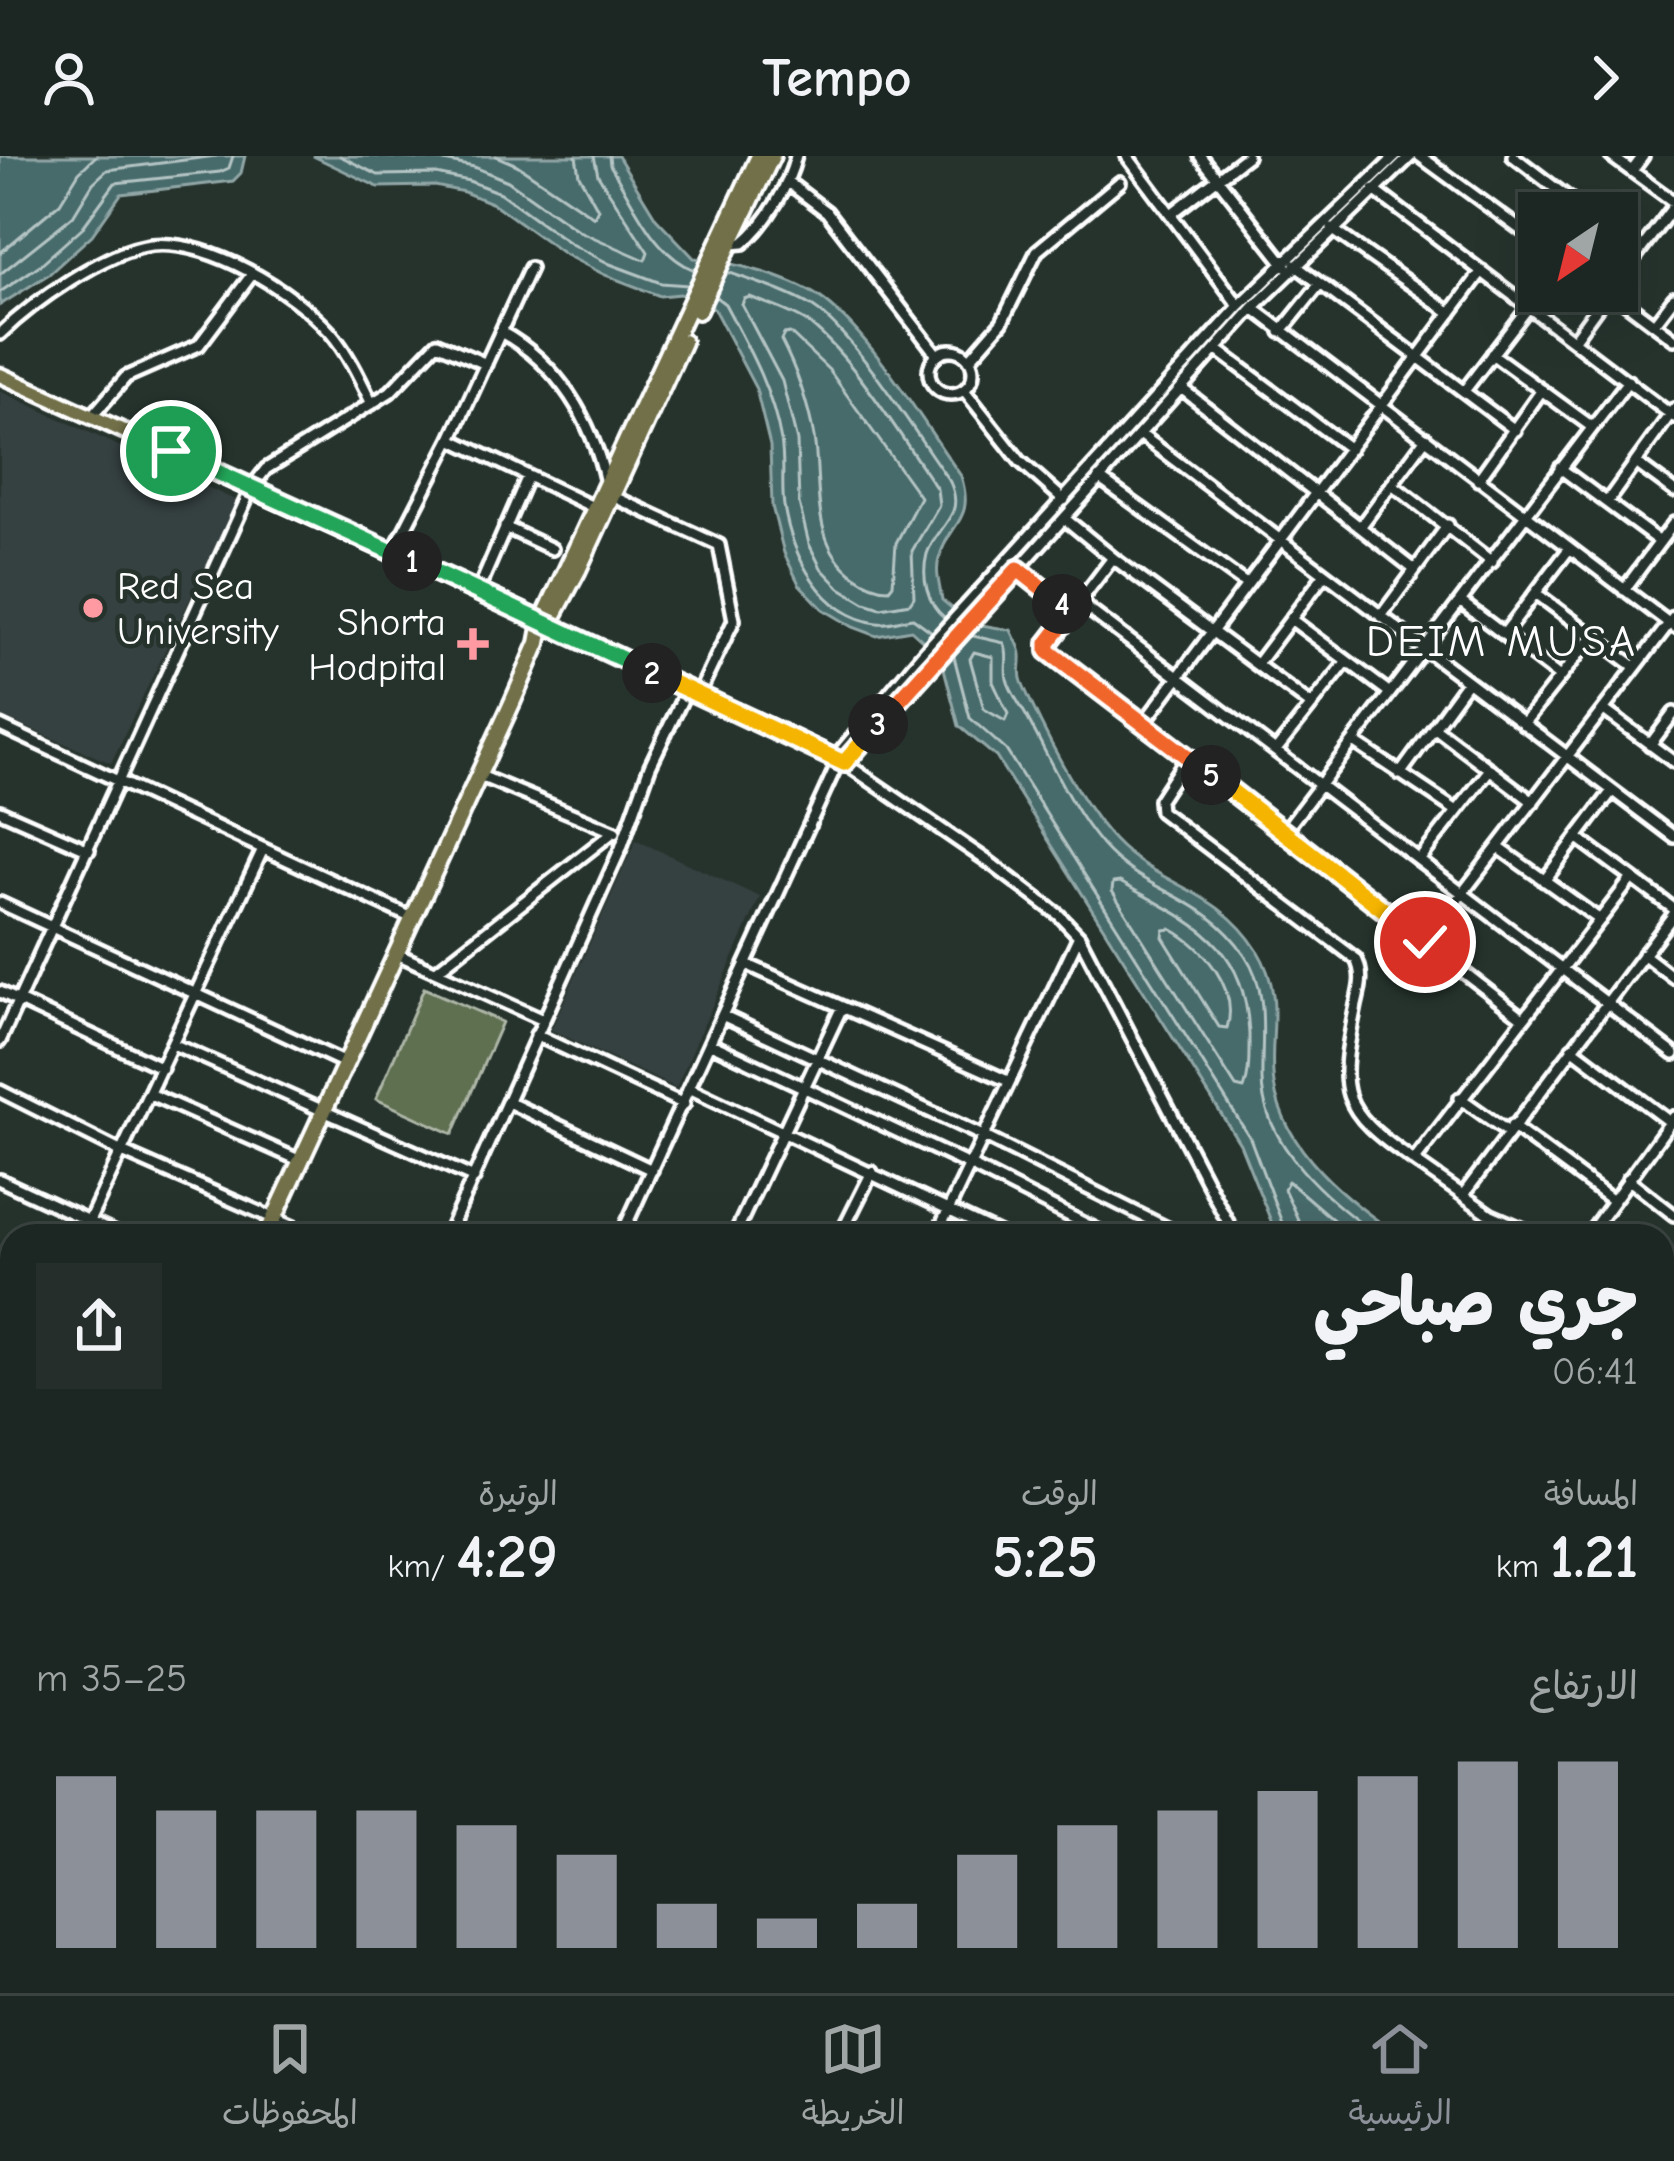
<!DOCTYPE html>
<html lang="ar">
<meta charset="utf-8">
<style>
body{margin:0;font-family:"Comic Neue","Playpen Sans Arabic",sans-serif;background:#252e2a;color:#f1f3f6;direction:rtl;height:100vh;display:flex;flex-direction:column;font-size:45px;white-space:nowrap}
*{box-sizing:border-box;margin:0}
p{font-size:39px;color:#a0a5a5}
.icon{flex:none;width:66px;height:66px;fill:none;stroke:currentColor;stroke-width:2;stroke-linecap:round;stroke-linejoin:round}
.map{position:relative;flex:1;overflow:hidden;direction:ltr}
.drawer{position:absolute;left:0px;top:1068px;width:1674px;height:771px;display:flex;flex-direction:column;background:#1c2622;border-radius:36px 36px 0 0;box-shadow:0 12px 48px #0002,0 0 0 3px #3a4340;direction:rtl}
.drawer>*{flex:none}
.needle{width:78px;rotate:215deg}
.buttons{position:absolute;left:1518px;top:36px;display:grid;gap:24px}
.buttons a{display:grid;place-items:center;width:120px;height:120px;border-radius:0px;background:#1c2622;box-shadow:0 12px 48px #0002,0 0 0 3px #3a4340;font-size:60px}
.pin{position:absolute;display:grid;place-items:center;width:102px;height:102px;color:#fff;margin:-51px;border:6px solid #fff;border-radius:50%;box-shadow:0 3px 12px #0007}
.km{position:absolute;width:60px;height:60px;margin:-30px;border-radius:50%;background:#222;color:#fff;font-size:33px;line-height:60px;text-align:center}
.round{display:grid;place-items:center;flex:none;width:126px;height:126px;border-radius:0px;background:#252e2a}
.headline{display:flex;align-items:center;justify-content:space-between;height:204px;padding:0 36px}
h1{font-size:66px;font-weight:800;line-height:90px}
.figures{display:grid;grid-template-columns:repeat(3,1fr);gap:18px;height:204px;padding:12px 36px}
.figures div{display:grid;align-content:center}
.figures b{font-size:60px;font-weight:800}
.figures small{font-size:33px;font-weight:400}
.figures p{font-size:33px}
.chart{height:336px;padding:24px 36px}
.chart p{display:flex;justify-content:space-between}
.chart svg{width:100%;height:216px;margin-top:12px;stroke:#8c9099;stroke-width:6}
header{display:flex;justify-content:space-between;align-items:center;height:156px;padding:0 36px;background:#1c2622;font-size:54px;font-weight:800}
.menu{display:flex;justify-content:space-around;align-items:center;height:168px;border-top:3px solid #3a4340;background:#1c2622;font-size:33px;color:#a0a5a5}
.menu a{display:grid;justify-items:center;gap:6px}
.menu .active{color:#8c9099}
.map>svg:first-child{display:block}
</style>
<header><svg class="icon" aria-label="forward" viewBox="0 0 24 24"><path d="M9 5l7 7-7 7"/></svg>Tempo<svg class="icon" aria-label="person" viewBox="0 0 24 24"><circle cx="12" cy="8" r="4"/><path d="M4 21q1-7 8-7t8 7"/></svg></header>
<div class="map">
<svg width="1674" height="1837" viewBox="0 0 1674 1837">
<rect width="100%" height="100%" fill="#26332d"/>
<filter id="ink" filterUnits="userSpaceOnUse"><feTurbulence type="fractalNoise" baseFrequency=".00833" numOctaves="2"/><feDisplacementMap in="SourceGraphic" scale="24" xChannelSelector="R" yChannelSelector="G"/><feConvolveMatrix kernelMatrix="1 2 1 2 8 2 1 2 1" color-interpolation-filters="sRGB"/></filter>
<g filter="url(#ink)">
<path fill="#36403f" d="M0,235L237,345L111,607L0,560Z
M636,684L760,741L676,932L551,874Z
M11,1670H12V1816L0,1810V1694Z"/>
<path fill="#5f6f51" stroke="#afb7a8" stroke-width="3" d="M424,832L502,866L453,978L376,943Z"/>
<path fill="#476b6b" stroke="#91a6a6" stroke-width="3" d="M0,0H245L241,17L233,25L121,38L92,79L49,118L0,149Z
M313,0H618L656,62L694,102C731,105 795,122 825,145C876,185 923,267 961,320C976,366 948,367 939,403C935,416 940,431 942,444L970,467L1011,474C1014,482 1021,491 1021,499C1022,510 1018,516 1022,526C1041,571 1081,649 1114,684C1158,731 1217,731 1257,794C1287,843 1267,881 1274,928C1284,996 1347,1043 1399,1080H1277L1240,988L996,601L959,570L941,501L911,474L877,480L853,471L823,453L799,428L784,397L772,350L770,290L756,233L714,153L680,138L660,140L605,119L564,98L494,48L464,36L435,30L378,31Z"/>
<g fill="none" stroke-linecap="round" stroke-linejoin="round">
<path stroke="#b5c4c4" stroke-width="3" d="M340,0L378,19L436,18L469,25L500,37L571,88L610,108L661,127L688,129
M374,0L439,4L474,11L508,25L579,75L645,104L648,96L598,19L594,0
M496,0L517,9L594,61L598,53L579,19L576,0
M609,0L610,9C633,45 653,98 695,114
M0,97L60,47L79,16L96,0
M727,116C755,126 788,136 813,151C854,177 919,283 950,326C954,335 957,345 953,355C947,370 932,382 927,398C921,421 927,448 945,462
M0,118L73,60L93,27L107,14L216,0
M0,136L40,109L83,71L115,27L220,16L229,12L233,0
M716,141L725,148C749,193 772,234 781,285C785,306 781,329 784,350C792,399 821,459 877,467C888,469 902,463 913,462L932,476
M750,141C769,149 794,156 810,168C856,205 902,283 937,333L939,349L912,395L914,441L910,447L881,452L865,447L840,432L821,412L809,388L799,347L797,285L782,225L742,149L744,143Z
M790,177L829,214L920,341L896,387L893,428L889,433C876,433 866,428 855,420C809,387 822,329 814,281C808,247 797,215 781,184L784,178Z
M969,479L1004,487C1010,501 1004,509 1007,523C1010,536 1022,551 1028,563C1051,605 1071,653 1102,689C1144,738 1205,738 1245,799C1270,836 1261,881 1262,924C1263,990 1329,1045 1378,1080
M974,496L993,501V526L1008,558L1005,565L984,553L970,503Z
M953,497L970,562L1006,594L1250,982L1287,1080
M1113,727L1120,726C1192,767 1245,784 1249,878C1249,896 1250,917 1244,933L1236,931L1112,735Z
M1171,773C1204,791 1239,833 1227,872L1219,871L1163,781L1164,774Z
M1302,1080L1300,1068L1284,1033L1288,1025L1352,1080"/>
<g stroke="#fff" stroke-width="18">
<path id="minor" d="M1127,0L1239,150
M1200,0L1286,110
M1420,0L1539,87
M1513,0L1588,57
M1611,0L1674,46
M1632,15L1643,0
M789,27L827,56L937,199
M1374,34L1674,261
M1171,58L1247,0
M1332,73L1451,157
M1617,79L1639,94
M730,88L743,87C768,66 788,31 796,0
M1295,109L1515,274
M1617,125L1674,50
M1610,135L1674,183
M1253,152L1674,471
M1654,168L1674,142
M501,176C559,208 592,264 606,327
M1281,176L1319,129
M0,178C33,146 105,95 151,89C209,83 292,134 330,176C348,197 360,223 372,248
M1574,183L1609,135
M1216,193L1350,293
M929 216a22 22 0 1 1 44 0a22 22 0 1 1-44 0Z
M1492,198L1592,271
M969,204L1002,166L1037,95L1120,26
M1181,232L1415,414
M964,234L1020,305L1064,344
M1464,235L1541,135
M92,260L126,221L199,189L253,117
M1140,278L1674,681
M451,283L595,352
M1636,307L1674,335
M1560,312L1660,386
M1099,322L1246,428
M1478,324L1542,234
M1392,328L1492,406
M612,340L719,389L734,464L699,537
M1607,346L1674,253
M1064,362L1113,402L1048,487L1049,495L1523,862
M505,371L552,393
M1360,371L1426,282
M393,396L451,283L530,112
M1113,402L1311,549
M1018,413L1072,456
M1624,434L1674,367
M478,435L528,320
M1537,438L1635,511
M1079,446L1674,898
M1461,446L1560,521
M1381,460L1448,369
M1292,464L1390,537
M551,469L836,601L989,706L1059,759L1079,780L1235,1080
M1504,478L1569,393
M1257,508L1324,419
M1604,554L1674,606
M1143,568L1482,115
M1523,568L1593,480
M0,570L412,762
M1435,572L1533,646
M1354,586L1457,655
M1650,589L1674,557
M1277,593L1347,505
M1187,601L1159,644L1160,655L1356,803C1364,819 1360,832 1356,849C1338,937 1337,952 1414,1005
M843,608L1253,152L1411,0
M1400,618L1467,526
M478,619L615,676
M0,655L89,694
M1284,676L1628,225
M1578,682L1674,753
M1499,692L1600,764
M1420,703L1490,613
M1544,725L1612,635
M0,747L345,907
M1425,786L1674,461
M397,798L543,864
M1643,798L1674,822
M748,809L1008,925
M436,815L613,676
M0,836L162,912
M724,860L983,980L1183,1080
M536,879L684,948
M0,885L252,331L266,313L390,236L437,187L486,208
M173,888L474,1022
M711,888L971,1010L1109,1080
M1572,892L1670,966
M691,933L1003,1080
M0,935L122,996L314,1080
M150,938L301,1005
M1460,942L1508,976
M508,946L652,1014
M1512,970L1612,1044
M1628,1023L1674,1059
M0,1024L121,1080
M1463,1039L1674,758
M82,1080L263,693
M447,1080L621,692L650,610L687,533
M621,1080L834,615L836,601L923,497L1239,150L1396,0
M734,1080L842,851
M840,1080L872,1016
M936,1080L1079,780
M1540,1080L1491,1059L1414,1005L1632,722
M1588,1080L1674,961
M1662,1102L1674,1105
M0,1112L12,1118
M0,1254L12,1229
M0,1289L12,1294
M1662,1426L1674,1431
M1662,1540L1674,1515
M1662,1632L1674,1606
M1662,1707L1674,1713
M1662,1775L1674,1749
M1662,1791L1674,1796
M166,1827L186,1837
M370,1827L393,1837
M576,1827L598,1837
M998,1827L1020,1837
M1167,1827L1188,1837
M0,1832L9,1837
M96,1837L101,1827
M225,1837L226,1827
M330,1837L334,1827
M421,1837L426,1827
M643,1837L648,1827
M743,1837L747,1827
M919,1837L923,1827
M1093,1837L1098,1827
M1275,1837L1280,1827
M1357,1837L1361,1827
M1459,1837L1464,1827
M1633,1837L1637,1827"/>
</g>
<g stroke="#fff" stroke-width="21">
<path id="major" d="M0,219L551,469
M1662,1233L1674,1208
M0,1470L12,1475
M768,1827L790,1837
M1545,1827L1567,1837
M1381,1837L1385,1827"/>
</g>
<g stroke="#fff" stroke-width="22">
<path id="highway" d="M698,155L772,0
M546,474L578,414L683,186
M266,1080L512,547L538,487L542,466L759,0
M0,1655L12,1628"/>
</g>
<use href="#minor" stroke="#26332d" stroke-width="9"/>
<use href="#major" stroke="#71704a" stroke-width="12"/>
<use href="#highway" stroke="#71704a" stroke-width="14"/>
<path stroke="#fff" stroke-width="3" stroke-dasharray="18 9" stroke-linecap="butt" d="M1662,1200L1674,1174
M1365,1837L1369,1827"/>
</g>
</g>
<g fill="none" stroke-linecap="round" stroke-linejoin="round" filter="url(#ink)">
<g stroke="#fff" stroke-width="24">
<path id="split-1" d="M171,295L412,405"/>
</g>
<g stroke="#fff" stroke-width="24">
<path id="split-2" d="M412,405L652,517"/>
</g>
<g stroke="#fff" stroke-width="24">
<path id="split-3" d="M652,517L844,607L878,568"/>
</g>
<g stroke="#fff" stroke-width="24">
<path id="split-4" d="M878,568L1018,413L1062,448"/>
</g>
<g stroke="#fff" stroke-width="24">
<path id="split-5" d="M1062,448L1072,456L1048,487V495L1211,619"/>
</g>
<g stroke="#fff" stroke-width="24">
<path id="split-6" d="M1211,619L1425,786"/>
</g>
<use href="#split-1" stroke="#22a559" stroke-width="15"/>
<use href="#split-2" stroke="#22a559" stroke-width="15"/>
<use href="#split-3" stroke="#f5b400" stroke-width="15"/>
<use href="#split-4" stroke="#f0652b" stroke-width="15"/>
<use href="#split-5" stroke="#f0652b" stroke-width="15"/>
<use href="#split-6" stroke="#f5b400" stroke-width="15"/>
</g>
<g fill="#ff9aa2" stroke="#26332d" stroke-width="4.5">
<circle cx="93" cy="452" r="12"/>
<path d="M467 470h12v12h12v12h-12v12h-12v-12h-12v-12h12z"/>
</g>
<g text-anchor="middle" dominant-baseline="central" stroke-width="9" stroke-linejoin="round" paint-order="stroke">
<g font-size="39" fill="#fff" stroke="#26332d" text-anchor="start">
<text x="117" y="430">Red Sea<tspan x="117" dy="45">University</tspan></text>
<text x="446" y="466" text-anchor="end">Shorta<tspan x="446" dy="45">Hodpital</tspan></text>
</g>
<g font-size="45" letter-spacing="3" fill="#fff" stroke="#26332d">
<text x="1502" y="485">DEIM MUSA</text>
</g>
</g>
</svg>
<div class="buttons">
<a><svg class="needle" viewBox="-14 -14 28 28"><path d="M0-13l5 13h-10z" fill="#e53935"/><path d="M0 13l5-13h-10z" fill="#a0a5a5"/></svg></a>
</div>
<div class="pin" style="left:171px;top:295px;background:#1e9e55"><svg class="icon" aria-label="arrive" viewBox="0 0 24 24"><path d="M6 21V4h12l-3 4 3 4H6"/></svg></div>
<div class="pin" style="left:1425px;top:786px;background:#d93025"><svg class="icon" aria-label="check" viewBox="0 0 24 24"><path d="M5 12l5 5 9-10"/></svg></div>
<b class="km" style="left:412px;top:405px">1</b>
<b class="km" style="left:652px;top:517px">2</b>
<b class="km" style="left:878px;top:568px">3</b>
<b class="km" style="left:1062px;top:448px">4</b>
<b class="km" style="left:1211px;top:619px">5</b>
<section class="drawer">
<div class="headline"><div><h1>جري صباحي</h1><p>06:41</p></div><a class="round"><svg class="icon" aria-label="share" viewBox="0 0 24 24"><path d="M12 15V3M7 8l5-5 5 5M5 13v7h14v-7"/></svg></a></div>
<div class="figures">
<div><p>المسافة</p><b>1.21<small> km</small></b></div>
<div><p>الوقت</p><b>5:25</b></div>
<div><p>الوتيرة</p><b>4:29<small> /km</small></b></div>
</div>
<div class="chart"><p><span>الارتفاع</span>25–35 m</p>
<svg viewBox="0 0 160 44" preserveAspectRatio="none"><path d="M5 44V9M15 44V16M25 44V16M35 44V16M45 44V19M55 44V25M65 44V35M75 44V38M85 44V35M95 44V25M105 44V19M115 44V16M125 44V12M135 44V9M145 44V6M155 44V6"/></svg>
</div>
</section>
</div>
<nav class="menu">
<a class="active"><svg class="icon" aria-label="home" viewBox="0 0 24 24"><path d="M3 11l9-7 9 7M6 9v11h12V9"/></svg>الرئيسية</a>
<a><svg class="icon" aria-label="map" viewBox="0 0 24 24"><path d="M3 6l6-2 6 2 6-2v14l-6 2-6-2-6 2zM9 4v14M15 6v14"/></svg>الخريطة</a>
<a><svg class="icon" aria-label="saved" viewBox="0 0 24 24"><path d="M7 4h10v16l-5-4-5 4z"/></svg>المحفوظات</a>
</nav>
